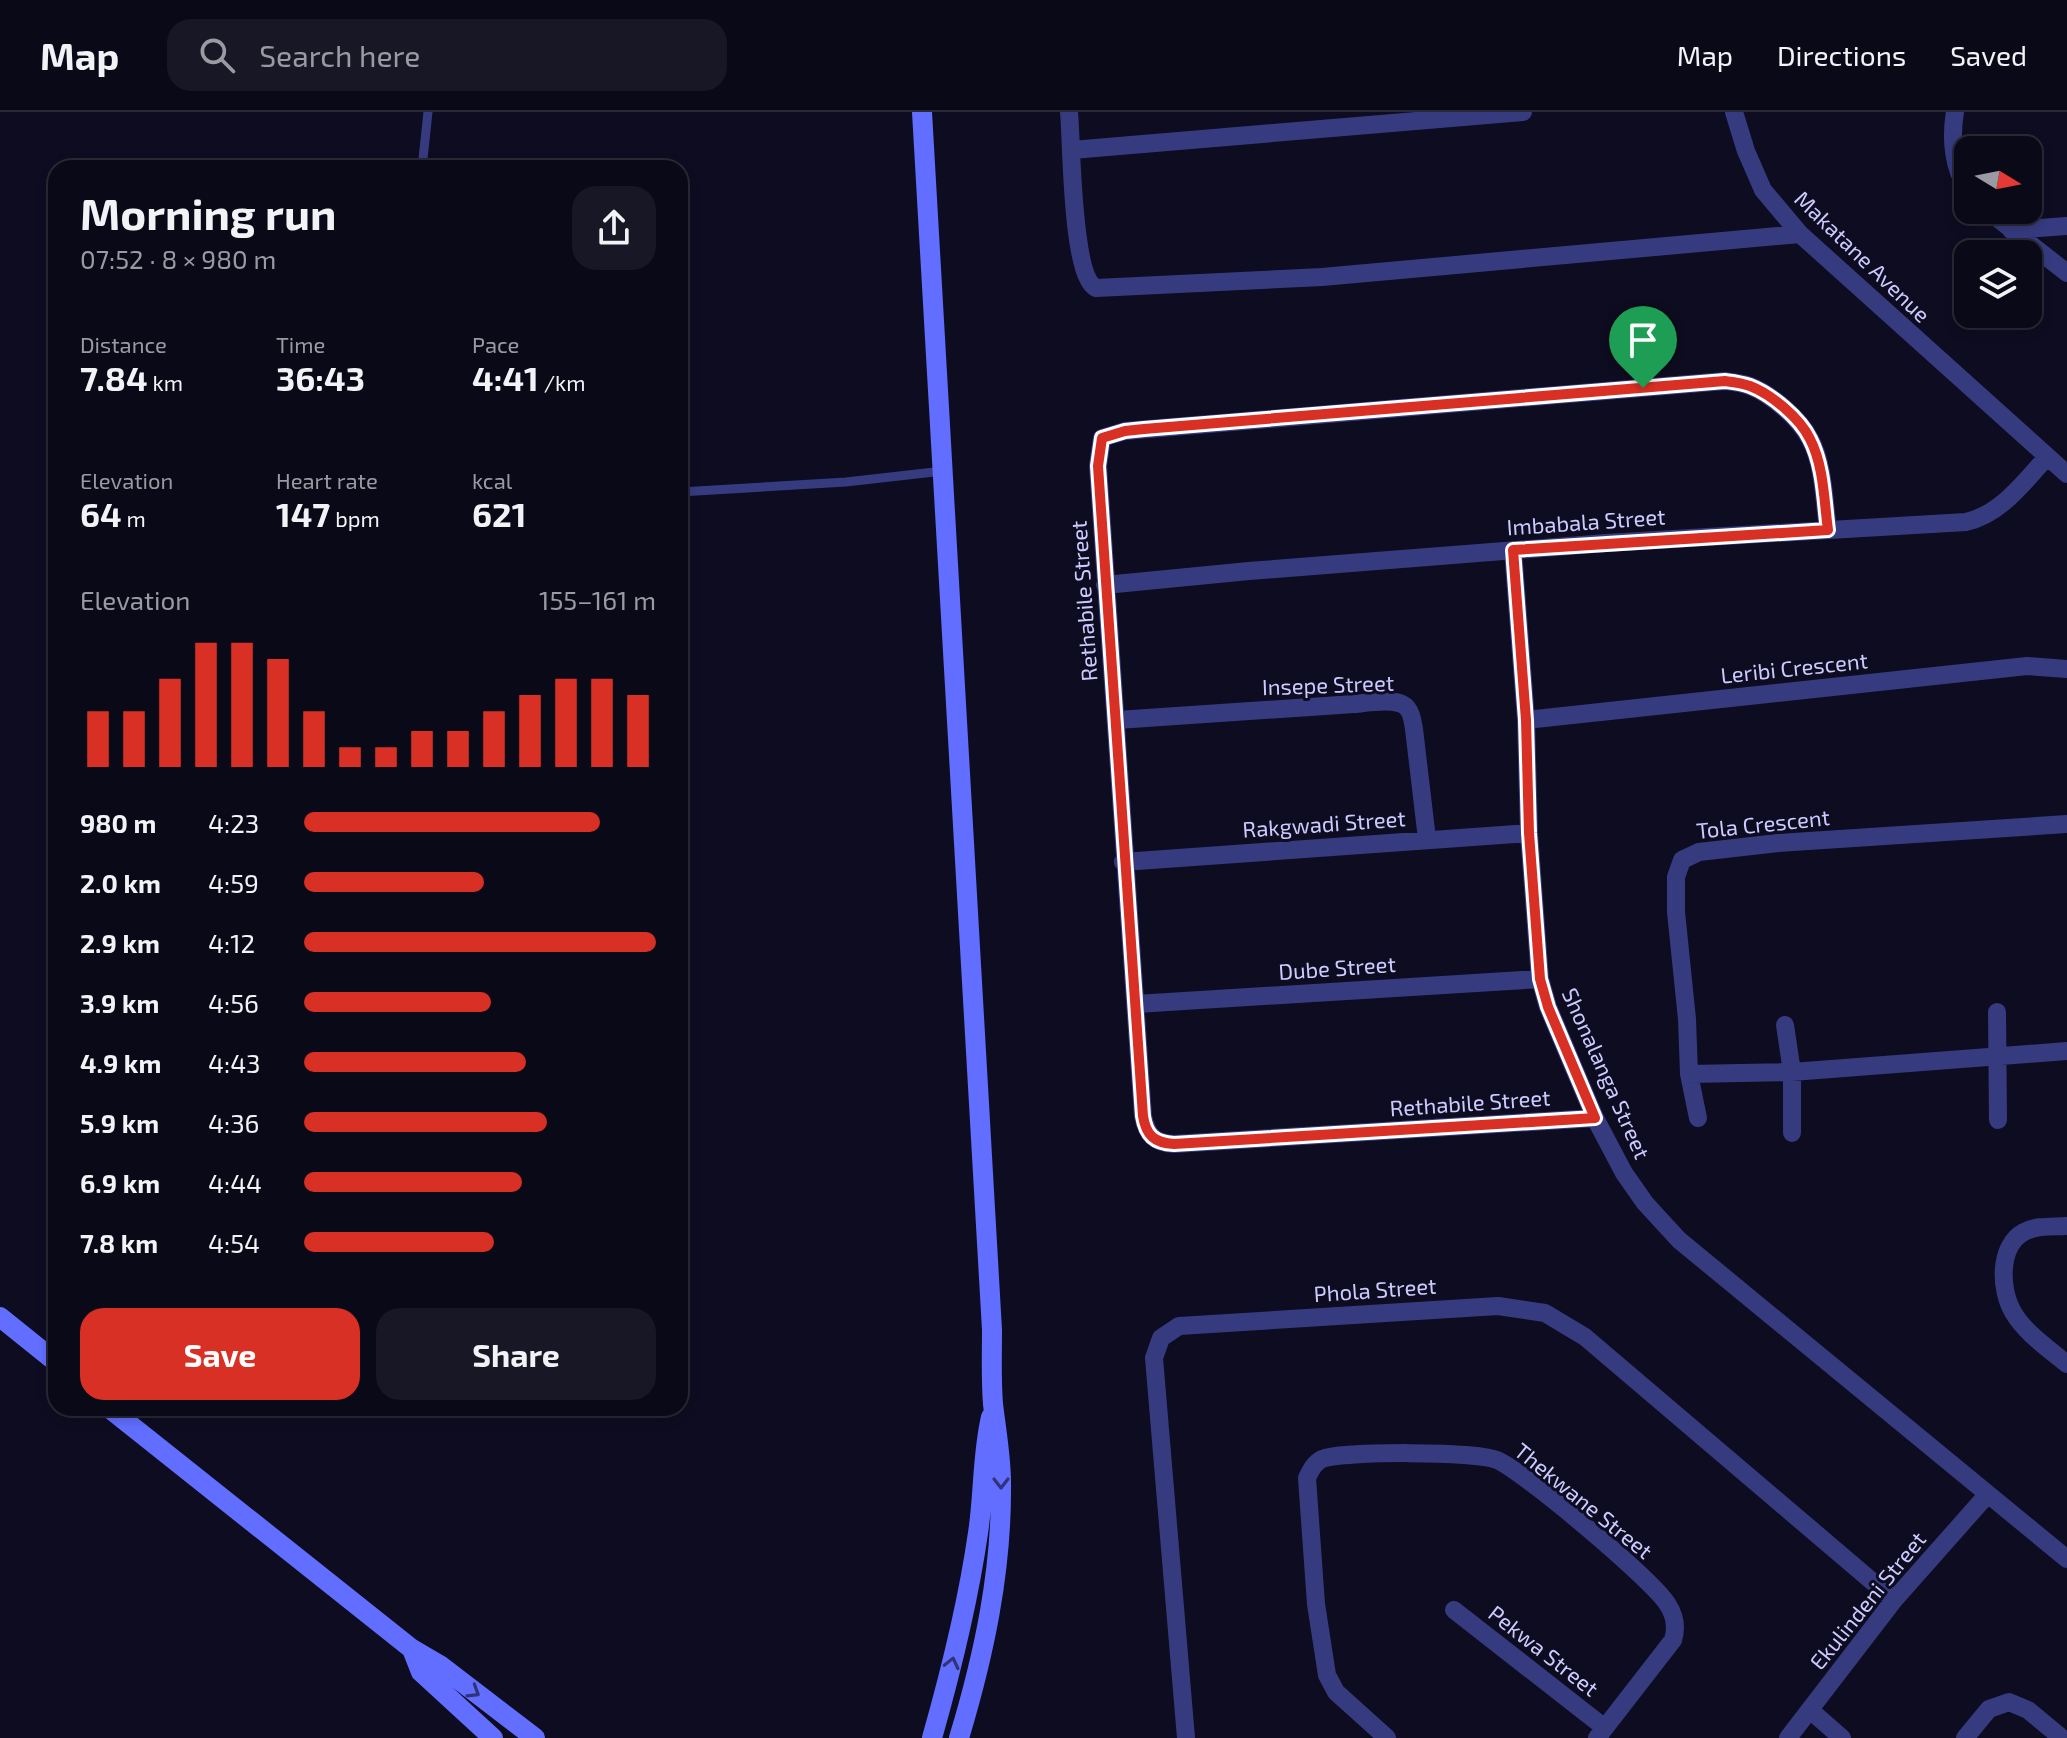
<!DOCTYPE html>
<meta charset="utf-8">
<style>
body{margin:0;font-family:"Exo 2",sans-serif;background:#181725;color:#f1f3f6;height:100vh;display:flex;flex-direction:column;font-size:30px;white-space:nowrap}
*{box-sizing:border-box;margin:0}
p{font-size:26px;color:#999aa2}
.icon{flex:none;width:44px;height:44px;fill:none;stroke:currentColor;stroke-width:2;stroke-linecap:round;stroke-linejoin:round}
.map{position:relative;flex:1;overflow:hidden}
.sheet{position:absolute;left:48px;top:48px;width:640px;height:1256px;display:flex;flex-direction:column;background:#0a0918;border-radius:24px;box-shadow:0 4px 12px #0003,0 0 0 2px #2a2a37}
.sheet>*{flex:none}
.needle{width:52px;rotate:100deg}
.buttons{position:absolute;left:1954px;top:24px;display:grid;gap:16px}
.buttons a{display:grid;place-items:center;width:88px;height:88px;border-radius:16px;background:#0a0918;box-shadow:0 4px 12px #0003,0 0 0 2px #2a2a37;font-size:40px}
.pin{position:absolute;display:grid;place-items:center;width:68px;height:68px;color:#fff;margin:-82px -34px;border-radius:50% 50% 50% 0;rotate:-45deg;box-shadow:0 0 8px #0007}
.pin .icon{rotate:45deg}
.round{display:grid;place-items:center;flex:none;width:84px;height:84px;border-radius:24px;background:#181725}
.head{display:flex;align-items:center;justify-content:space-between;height:136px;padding:0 32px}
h1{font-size:44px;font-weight:700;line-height:60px}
.metrics{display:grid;grid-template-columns:repeat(3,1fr);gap:12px;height:136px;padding:8px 32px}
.metrics div{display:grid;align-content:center}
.metrics b{font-size:34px;font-weight:700}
.metrics small{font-size:22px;font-weight:400}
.metrics p{font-size:22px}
.chart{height:224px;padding:16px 32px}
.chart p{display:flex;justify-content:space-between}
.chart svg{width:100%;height:144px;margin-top:8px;stroke:#d93025;stroke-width:6}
.cta{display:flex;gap:16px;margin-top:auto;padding:16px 32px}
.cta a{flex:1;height:92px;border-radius:24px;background:#d93025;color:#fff;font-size:32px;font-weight:700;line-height:92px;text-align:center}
.cta a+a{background:#181725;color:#f1f3f6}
ul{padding:0 32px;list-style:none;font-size:26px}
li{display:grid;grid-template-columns:128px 96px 1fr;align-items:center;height:60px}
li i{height:20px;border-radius:10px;background:#d93025}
header{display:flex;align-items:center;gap:48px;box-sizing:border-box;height:112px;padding:0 40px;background:#0a0918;border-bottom:2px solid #2a2a37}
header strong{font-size:38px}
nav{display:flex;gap:44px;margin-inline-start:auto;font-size:28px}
.search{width:560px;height:72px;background:#181725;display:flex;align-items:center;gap:20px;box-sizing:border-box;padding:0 28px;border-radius:24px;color:#999aa2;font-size:30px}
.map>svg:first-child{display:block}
</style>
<header>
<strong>Map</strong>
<div class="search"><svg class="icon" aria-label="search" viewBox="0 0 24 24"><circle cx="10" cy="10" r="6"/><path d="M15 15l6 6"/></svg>Search here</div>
<nav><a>Map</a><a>Directions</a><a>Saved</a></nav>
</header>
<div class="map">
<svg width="2067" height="1626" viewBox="0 0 2067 1626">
<rect width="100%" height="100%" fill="#0e0c20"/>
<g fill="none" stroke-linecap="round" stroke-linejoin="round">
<path stroke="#363b80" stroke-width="9" d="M422,56L428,0
M680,380L846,370L943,359"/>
<path stroke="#363b80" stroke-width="18" d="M1069,0C1072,31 1071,163 1096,176L1322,165L1800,122
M1734,0L1746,39L1763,78L1800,122L2067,362
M1955,0C1951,23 1952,57 1968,76
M1072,38L1523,0
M1987,98L2067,161
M2011,118L2067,114
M1513,438L1526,608L1529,721L1540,867L1548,895L1595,1006L1624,1061L1645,1091L1679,1128L2067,1447
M1105,473L1249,459L1606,431L1966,410C2001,402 2023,371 2047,345
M1117,608L1354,592C1368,591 1399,584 1408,597C1412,602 1413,611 1414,617L1427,727
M1526,608L2027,554L2067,557
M1123,750L1529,721
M1136,892L1540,867
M1997,900L1998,1008
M1785,913L1792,960V1021
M1689,962L1792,960L2067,939
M1595,1006L1174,1032C1154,1031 1147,1023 1143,1004L1098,354L1102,326L1125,319L1725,269C1733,270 1742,271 1750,274C1771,282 1799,306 1810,327C1824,353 1824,389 1828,418
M1698,1006L1689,962L1687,907L1676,800V765L1682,748L1699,740L1778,731L2067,712
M2067,1114C2053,1115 2036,1113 2024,1120C1998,1134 2000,1178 2013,1200C2025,1221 2049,1237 2067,1252
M1454,1498L1605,1616
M1810,1598L1842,1626
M1186,1626L1154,1246L1161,1226L1179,1214L1498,1194L1545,1201L1585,1225L1894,1488
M1387,1626L1336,1580L1327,1563L1316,1492L1307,1366C1311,1358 1314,1351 1322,1347C1342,1339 1477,1339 1497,1348C1523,1359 1654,1469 1668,1493C1675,1504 1677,1515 1673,1528L1597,1626
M1788,1626L1894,1488L1987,1383
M1965,1626L1989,1597L2009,1590L2028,1598L2062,1626"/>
<path stroke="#626eff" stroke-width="20" d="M922,0L992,1218C992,1242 991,1267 993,1292C996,1318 1001,1344 1001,1371C1002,1459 984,1543 959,1626
M0,1205L56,1250
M109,1296L412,1537L441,1554L535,1626
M412,1537L421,1560L493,1626
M932,1626C951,1559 968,1491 978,1421C984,1382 982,1344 991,1305"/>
</g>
<defs><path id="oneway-chevron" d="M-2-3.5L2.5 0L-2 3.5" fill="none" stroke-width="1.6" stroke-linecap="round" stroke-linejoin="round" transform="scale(2)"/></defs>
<g stroke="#303379">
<use href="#oneway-chevron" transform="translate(1001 1371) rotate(90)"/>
<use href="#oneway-chevron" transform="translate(952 1551) rotate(-77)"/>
<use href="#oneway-chevron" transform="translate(474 1580) rotate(32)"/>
</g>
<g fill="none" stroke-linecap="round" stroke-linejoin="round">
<g stroke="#fff" stroke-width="16">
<path id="route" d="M1725,269C1733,270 1742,271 1750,274C1771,282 1800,306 1810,327C1824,354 1824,389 1828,418L1513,438L1526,608L1529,721L1540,867L1548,895L1595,1006L1174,1032C1154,1031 1146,1023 1143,1004L1098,354L1102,326L1125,319L1144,317Z"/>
</g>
<use href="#route" stroke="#d93025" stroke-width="10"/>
</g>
<g text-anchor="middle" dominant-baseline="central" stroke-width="6" stroke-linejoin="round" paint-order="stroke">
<g font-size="22" fill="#cccbff" stroke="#0e0c20">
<text transform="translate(1863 144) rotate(44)">Makatane Avenue</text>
<text transform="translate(1586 409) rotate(-4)">Imbabala Street</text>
<text transform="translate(1083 489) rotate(-94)">Rethabile Street</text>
<text transform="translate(1794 555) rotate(-6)">Leribi Crescent</text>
<text transform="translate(1328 572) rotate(-2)">Insepe Street</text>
<text transform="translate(1324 711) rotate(-4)">Rakgwadi Street</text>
<text transform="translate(1763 711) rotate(-6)">Tola Crescent</text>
<text transform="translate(1337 855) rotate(-4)">Dube Street</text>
<text transform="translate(1607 961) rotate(66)">Shonalanga Street</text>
<text transform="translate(1470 990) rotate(-4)">Rethabile Street</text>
<text transform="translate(1375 1177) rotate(-4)">Phola Street</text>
<text transform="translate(1584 1388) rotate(39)">Thekwane Street</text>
<text transform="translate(1867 1488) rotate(-51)">Ekulindeni Street</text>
<text transform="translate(1544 1538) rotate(38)">Pekwa Street</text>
</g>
</g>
</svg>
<div class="buttons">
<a><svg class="needle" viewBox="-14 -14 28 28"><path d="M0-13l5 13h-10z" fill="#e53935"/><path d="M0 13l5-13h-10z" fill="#999aa2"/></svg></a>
<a><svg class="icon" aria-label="layers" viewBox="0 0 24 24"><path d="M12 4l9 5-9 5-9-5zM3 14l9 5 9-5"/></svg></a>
</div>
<div class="pin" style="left:1643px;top:276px;background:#1e9e55"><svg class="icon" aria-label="arrive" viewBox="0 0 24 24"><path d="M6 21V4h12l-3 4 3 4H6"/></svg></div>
<section class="sheet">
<div class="head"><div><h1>Morning run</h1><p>07:52 · 8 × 980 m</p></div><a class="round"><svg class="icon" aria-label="share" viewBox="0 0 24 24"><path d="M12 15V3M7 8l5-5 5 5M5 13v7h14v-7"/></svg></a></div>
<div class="metrics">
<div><p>Distance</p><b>7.84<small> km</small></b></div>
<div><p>Time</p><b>36:43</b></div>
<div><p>Pace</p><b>4:41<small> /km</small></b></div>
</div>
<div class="metrics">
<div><p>Elevation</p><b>64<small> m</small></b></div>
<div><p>Heart rate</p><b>147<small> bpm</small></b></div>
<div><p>kcal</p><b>621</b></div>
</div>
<div class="chart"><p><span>Elevation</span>155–161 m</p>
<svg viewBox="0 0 160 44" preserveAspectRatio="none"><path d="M5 44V27M15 44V27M25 44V17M35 44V6M45 44V6M55 44V11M65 44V27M75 44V38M85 44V38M95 44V33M105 44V33M115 44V27M125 44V22M135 44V17M145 44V17M155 44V22"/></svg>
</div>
<ul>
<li><b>980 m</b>4:23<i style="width:84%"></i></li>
<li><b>2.0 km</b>4:59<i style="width:51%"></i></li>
<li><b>2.9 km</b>4:12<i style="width:100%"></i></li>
<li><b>3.9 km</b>4:56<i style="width:53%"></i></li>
<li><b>4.9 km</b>4:43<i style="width:63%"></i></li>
<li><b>5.9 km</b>4:36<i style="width:69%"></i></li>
<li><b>6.9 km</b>4:44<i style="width:62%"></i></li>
<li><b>7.8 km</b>4:54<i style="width:54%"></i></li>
</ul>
<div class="cta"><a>Save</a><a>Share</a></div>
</section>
</div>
